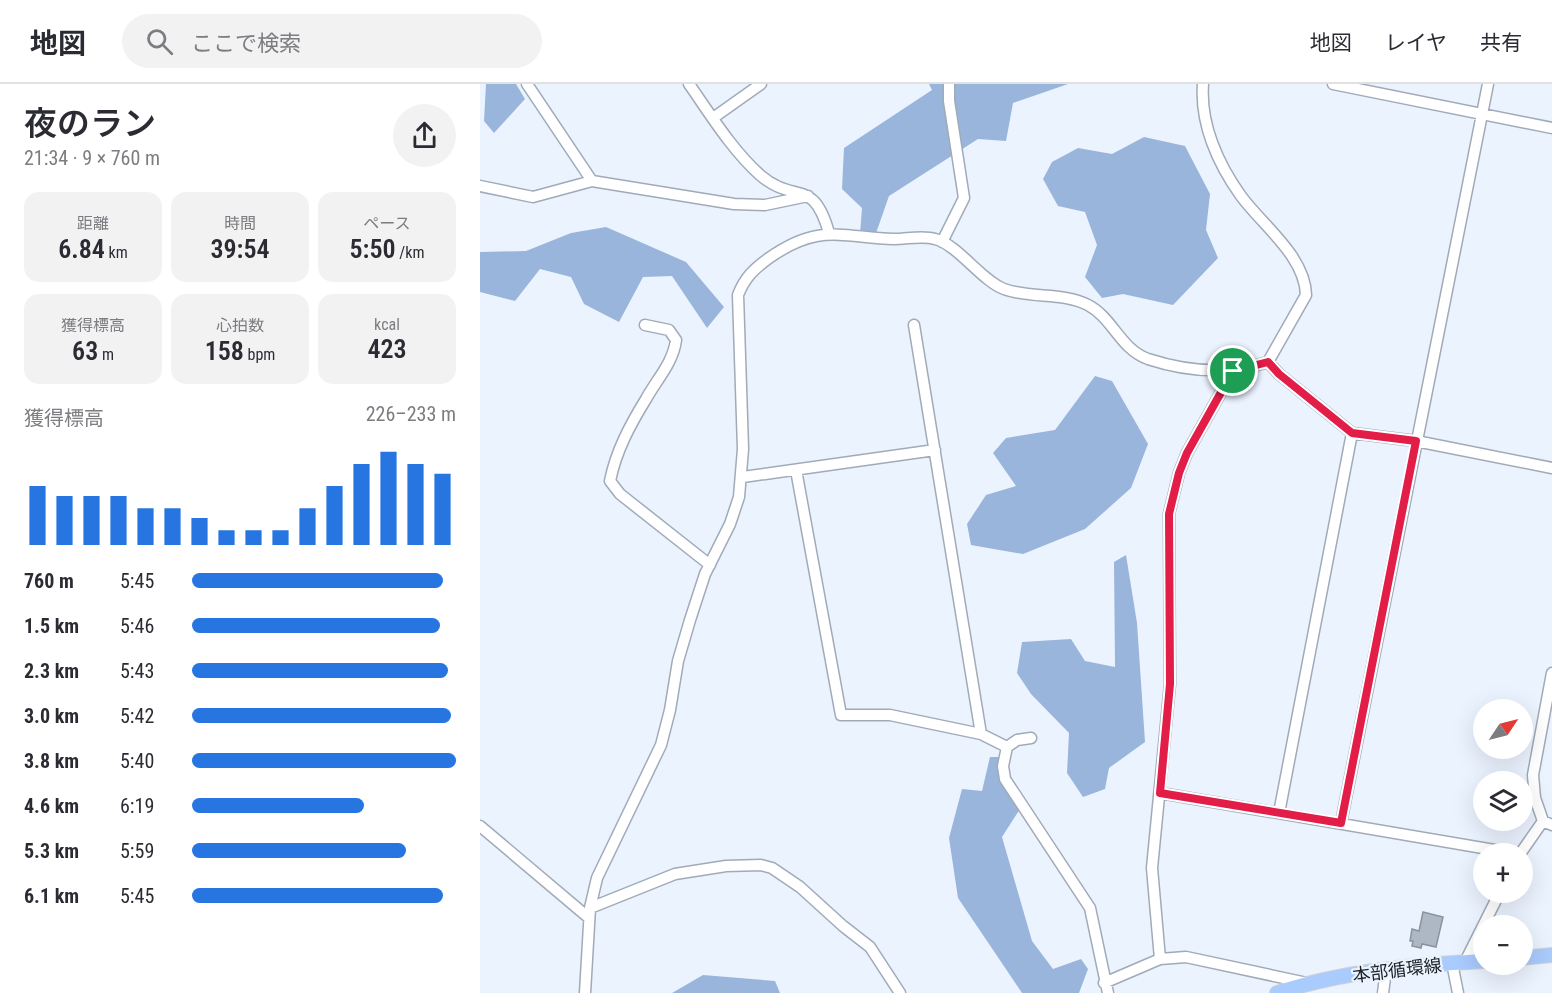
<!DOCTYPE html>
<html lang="ja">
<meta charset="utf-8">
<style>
body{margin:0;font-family:"Roboto Condensed","Noto Sans JP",sans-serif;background:#f2f2f3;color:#2b2b33;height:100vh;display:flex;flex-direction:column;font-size:22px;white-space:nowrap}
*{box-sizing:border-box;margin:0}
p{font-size:20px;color:#7c7c81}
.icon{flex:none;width:33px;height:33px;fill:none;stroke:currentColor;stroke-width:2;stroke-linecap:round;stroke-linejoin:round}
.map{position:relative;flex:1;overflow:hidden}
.panel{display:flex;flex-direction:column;background:#fff;width:480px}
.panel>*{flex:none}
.needle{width:39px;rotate:55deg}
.controls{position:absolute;left:993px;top:615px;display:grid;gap:12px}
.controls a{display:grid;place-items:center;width:60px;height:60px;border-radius:50%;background:#fff;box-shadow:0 6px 24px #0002;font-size:30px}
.pin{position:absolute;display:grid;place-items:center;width:51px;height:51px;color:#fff;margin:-26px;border:3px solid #fff;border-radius:50%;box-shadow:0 2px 6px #0007}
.round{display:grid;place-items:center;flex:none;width:63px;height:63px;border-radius:32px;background:#f2f2f3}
.summary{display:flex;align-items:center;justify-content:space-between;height:102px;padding:0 24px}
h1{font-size:33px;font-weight:600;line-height:45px}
.stats{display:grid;grid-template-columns:repeat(3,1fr);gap:9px;height:102px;padding:6px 24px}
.stats div{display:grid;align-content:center;border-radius:15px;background:#f2f2f3;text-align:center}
.stats b{font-size:26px;font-weight:600}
.stats small{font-size:16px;font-weight:400}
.stats p{font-size:16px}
.chart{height:168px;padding:12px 24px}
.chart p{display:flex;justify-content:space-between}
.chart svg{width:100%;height:108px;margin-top:6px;stroke:#2775e1;stroke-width:6}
ul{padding:0 24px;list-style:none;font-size:20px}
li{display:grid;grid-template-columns:96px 72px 1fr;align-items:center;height:45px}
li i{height:15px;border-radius:8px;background:#2775e1}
header{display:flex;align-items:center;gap:36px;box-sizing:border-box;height:84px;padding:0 30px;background:#fff;border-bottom:2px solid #e1e1e2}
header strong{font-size:28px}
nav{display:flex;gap:33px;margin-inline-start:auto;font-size:21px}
.search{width:420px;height:54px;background:#f2f2f3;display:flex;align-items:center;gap:15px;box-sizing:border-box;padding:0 21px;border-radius:33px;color:#7c7c81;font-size:22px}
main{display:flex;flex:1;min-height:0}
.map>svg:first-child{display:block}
</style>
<header>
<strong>地図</strong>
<div class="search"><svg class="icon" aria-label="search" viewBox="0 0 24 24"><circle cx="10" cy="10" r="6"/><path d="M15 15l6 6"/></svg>ここで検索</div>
<nav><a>地図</a><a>レイヤ</a><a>共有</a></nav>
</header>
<main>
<section class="panel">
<div class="summary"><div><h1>夜のラン</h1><p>21:34 · 9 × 760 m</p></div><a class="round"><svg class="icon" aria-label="share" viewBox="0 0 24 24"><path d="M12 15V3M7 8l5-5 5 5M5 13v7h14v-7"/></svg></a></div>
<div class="stats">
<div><p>距離</p><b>6.84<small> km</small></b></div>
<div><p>時間</p><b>39:54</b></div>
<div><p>ペース</p><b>5:50<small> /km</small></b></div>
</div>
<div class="stats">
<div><p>獲得標高</p><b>63<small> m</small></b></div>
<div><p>心拍数</p><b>158<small> bpm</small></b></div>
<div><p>kcal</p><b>423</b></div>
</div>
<div class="chart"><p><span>獲得標高</span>226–233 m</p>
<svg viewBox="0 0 160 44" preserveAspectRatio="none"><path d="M5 44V20M15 44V24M25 44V24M35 44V24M45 44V29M55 44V29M65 44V33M75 44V38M85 44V38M95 44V38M105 44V29M115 44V20M125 44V11M135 44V6M145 44V11M155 44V15"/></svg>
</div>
<ul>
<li><b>760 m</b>5:45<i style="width:95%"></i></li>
<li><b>1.5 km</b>5:46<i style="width:94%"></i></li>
<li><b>2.3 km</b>5:43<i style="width:97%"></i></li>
<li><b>3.0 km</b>5:42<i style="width:98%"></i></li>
<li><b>3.8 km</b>5:40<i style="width:100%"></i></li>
<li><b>4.6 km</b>6:19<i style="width:65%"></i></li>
<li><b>5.3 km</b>5:59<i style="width:81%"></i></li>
<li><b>6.1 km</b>5:45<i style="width:95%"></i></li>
</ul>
</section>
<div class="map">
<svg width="1072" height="909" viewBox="0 0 1072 909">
<rect width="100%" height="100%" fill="#ebf3ff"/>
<path fill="#9ab5db" d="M6,0H36L45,15L14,49L4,37Z
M449,0H588L533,19L526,57L498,55L409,112L395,152L380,150L382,124L362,105L364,64L452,6Z
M664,53L705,62L730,110L726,146L738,174L693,221L643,210L622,214L605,193L617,161L605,128L578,122L563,95L572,78L598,64L632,70Z
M126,143L206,178L244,223L227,244L192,192L163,193L139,238L104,220L91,193L60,185L35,217L0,208V168L46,167L91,149Z
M615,292L632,297L668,360L651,404L605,445L543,470L491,461L487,440L506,411L536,402L513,369L526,354L575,346Z
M646,471L657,539L665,658L629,684L625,705L603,713L587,689L589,649L551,610L537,589L542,558L591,555L605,577L635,583L634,478Z
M510,673H520L540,725L522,753L552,857L573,885L601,875L608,885L599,909H542L478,814L469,754L482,705L502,707Z
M223,891L295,897L300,909H192Z"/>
<path fill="#aeb8c5" stroke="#8a93a0" stroke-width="1.5" d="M943,828L963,833L956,863L942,860L941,864L932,862L933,857H930L932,845L939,847Z"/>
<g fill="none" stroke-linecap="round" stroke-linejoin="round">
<g stroke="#a1aab8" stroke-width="13">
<path id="minor" d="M47,0L112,97
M209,0C230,30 252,66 280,91C315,121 333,92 349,149
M853,0L1072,44
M233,34L281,0
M0,102L53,113L112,97L254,120L285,121L328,112
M462,158L484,114L469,17V0
M165,241L189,246L196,256C193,279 177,295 166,315C150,341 136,367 130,397L140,410L230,481
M434,241L501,650
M788,278L799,290L872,349L936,357L1072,384
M316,386L361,631H410L501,650L527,663
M263,393L455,366
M1072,589L1053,691L1055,714L1063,737L1072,741
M551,654L537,656L527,663L523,682L525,695L610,824L628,909
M680,709L1038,770
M799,729L872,349
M861,739L1008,0
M0,742L109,834
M1040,770L1063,737
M110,824L195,790L246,782L281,781L292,784L320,803L363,842L390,863L420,909
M680,875L672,784L690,600L689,430L699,389L707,369L753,287
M985,878L1020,808
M972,879L978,909
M624,899L680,875L706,873L827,899
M105,909L110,824L117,794L181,661L190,626L198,577L210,536L225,490L250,440L259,413L263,365L258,211C265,193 274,185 289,174C339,139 360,153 414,155C427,155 443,151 455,155C477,160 502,197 524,205C551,215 583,208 608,221C633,234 640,265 668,275C708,288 748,291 788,278L826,211C825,172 783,142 761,112C738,80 720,40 723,0
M903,909L906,886"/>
</g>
<g stroke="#d2d2d3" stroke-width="16">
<path id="major" d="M1042,874L1072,871
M797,909C863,887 934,881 1004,877"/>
</g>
<use href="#minor" stroke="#fff" stroke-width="10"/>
<use href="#major" stroke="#a9cbfd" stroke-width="14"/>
</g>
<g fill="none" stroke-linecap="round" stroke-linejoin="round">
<g stroke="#fff" stroke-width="12">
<path id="route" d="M788,278L799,290L872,349L936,357L861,739L680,709L690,600L689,430L699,389L707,369L753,287Z"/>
</g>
<use href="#route" stroke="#e11d48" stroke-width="8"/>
</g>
<g text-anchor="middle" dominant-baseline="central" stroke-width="4.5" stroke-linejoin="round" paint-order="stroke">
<g font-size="18" fill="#1c2025" stroke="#ebf3ff">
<text transform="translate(917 886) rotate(-7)">本部循環線</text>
</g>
</g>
</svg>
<div class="controls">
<a><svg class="needle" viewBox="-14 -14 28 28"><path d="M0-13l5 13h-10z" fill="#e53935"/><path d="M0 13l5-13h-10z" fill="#7c7c81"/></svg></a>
<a><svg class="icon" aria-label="layers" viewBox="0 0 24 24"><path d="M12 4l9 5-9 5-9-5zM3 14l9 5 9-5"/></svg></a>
<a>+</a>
<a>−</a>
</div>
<div class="pin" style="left:753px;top:287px;background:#1e9e55"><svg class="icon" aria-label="arrive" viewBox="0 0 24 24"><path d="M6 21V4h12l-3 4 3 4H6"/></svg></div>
</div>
</main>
